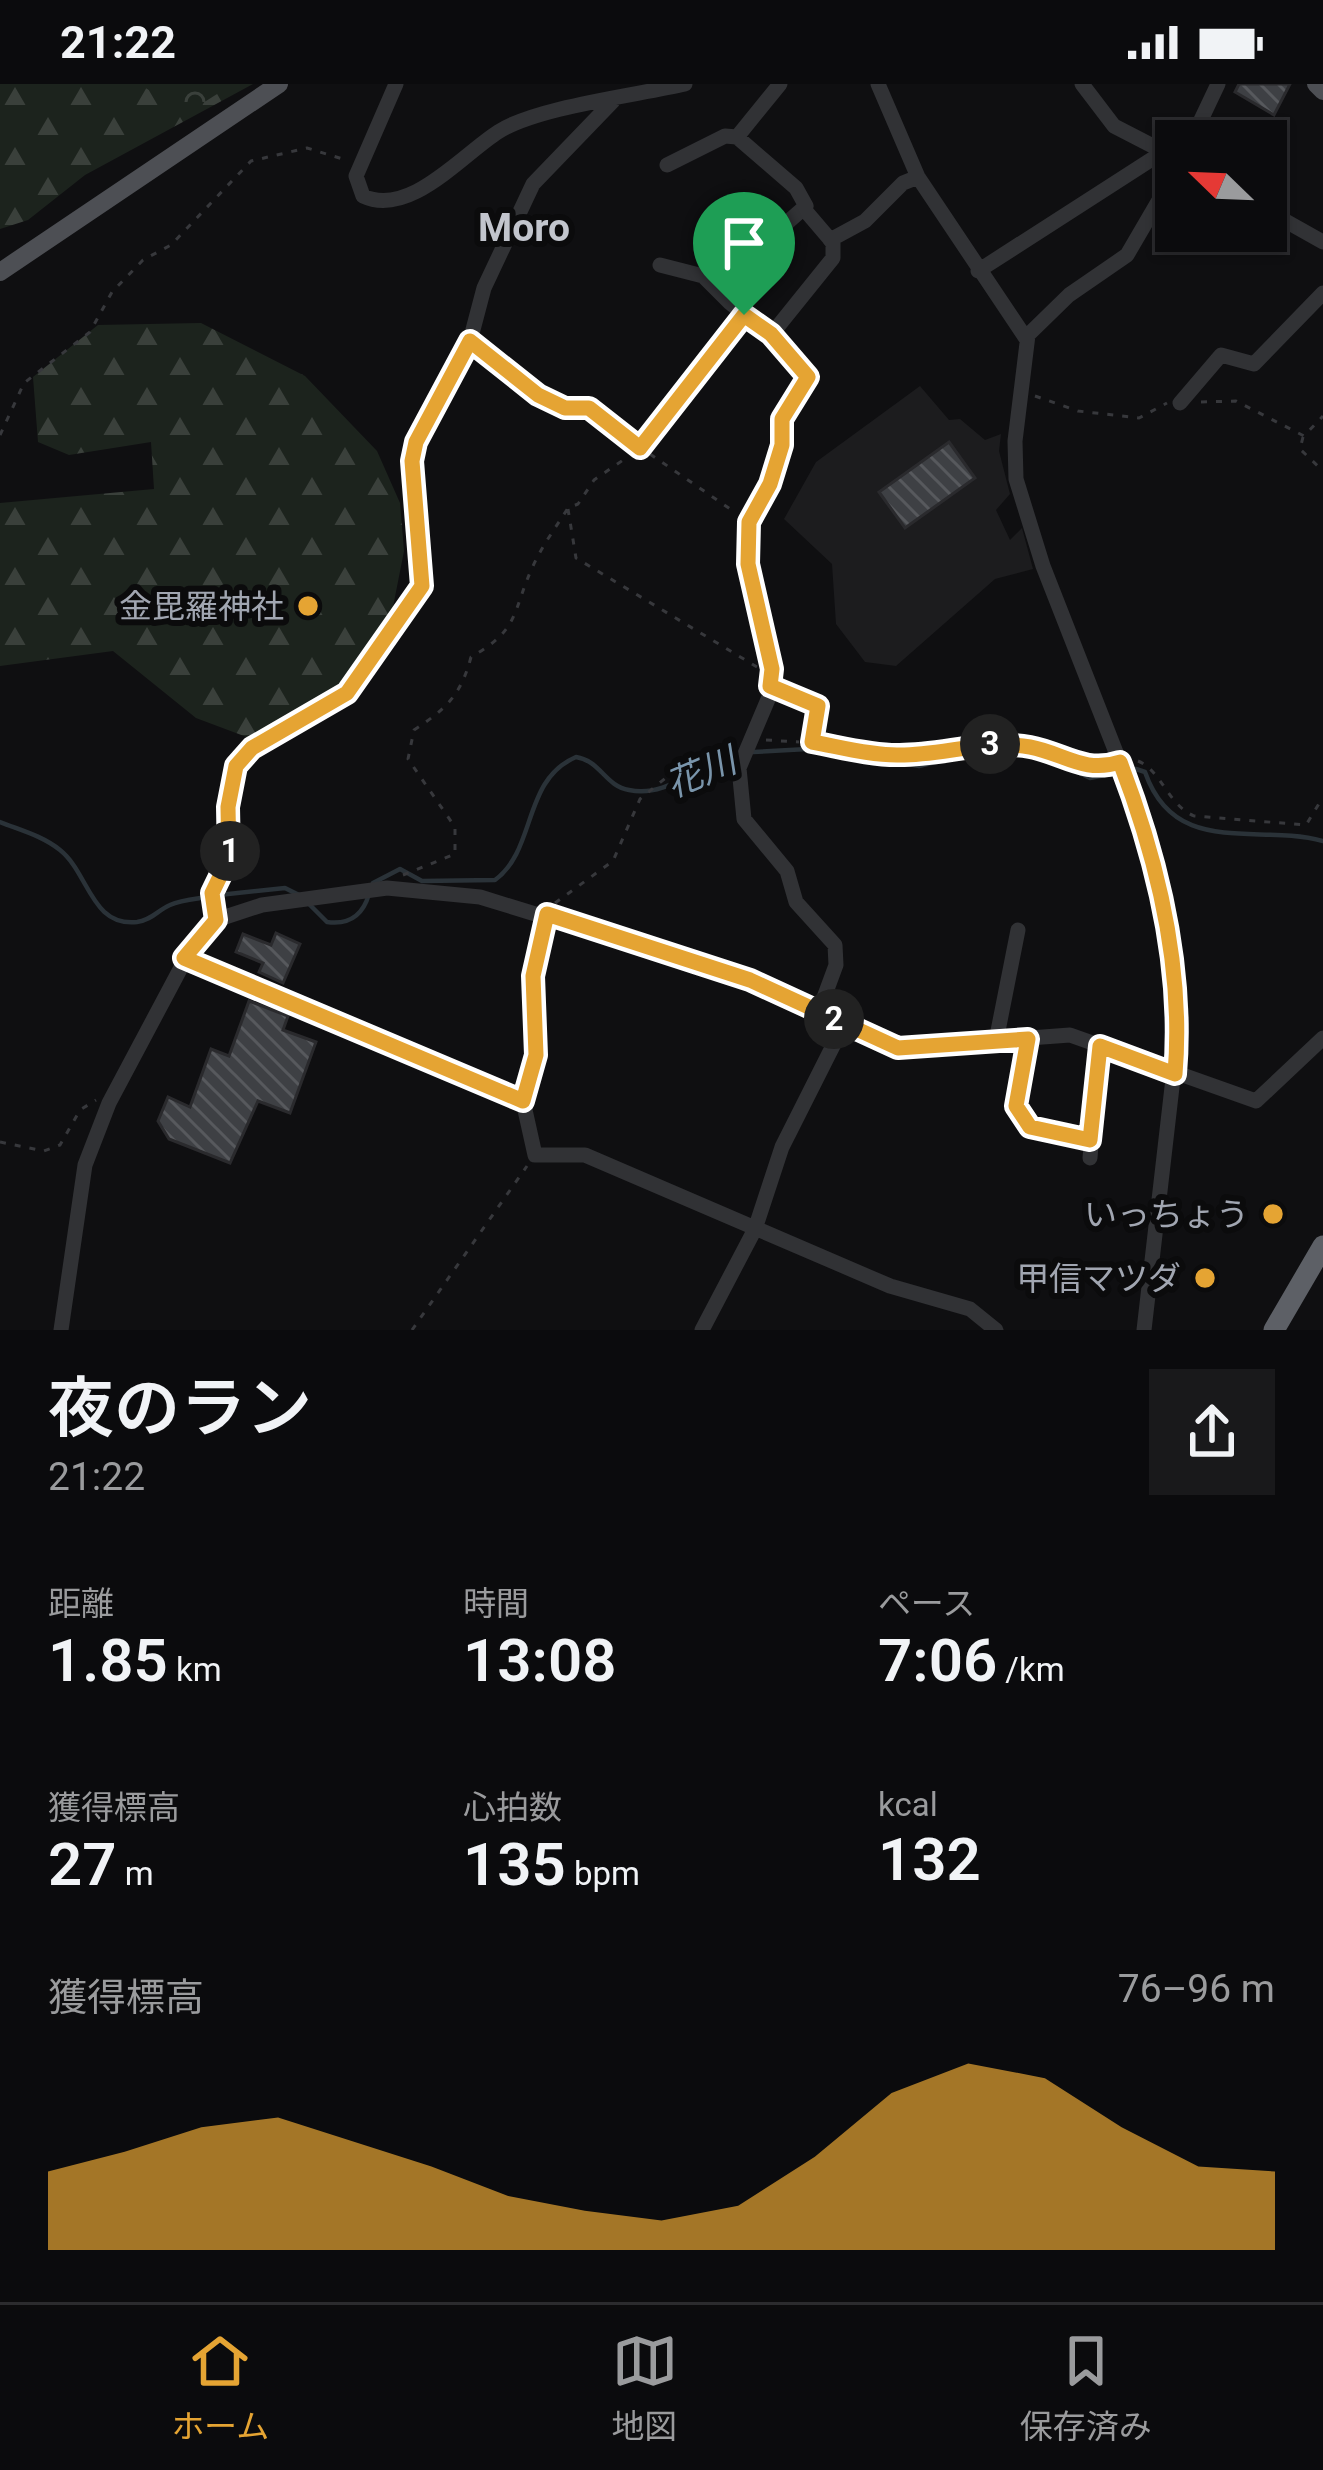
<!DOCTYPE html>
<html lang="ja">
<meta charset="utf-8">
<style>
body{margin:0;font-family:Roboto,"Noto Sans JP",sans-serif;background:#19191b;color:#f1f3f6;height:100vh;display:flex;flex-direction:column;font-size:45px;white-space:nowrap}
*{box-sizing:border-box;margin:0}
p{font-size:39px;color:#9a9b9d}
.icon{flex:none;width:66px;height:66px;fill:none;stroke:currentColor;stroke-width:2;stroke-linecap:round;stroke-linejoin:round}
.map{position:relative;height:1246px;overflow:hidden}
.panel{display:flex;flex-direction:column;background:#0b0b0d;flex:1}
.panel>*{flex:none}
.needle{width:78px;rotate:293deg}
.controls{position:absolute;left:1155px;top:36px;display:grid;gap:24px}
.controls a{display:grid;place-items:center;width:132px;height:132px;border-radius:0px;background:#0b0b0d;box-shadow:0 3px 9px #0004,0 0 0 3px #2b2b2e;font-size:60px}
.pin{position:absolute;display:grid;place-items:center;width:102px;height:102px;color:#fff;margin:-123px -51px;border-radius:50% 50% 50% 0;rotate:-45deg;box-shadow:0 0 12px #0007}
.pin .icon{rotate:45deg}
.km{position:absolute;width:60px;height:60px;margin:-30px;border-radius:50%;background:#222;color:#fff;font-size:33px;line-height:60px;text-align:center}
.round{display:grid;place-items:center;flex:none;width:126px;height:126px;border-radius:0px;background:#19191b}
.overview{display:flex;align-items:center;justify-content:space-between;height:204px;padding:0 48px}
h1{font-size:66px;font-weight:600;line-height:90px}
.metrics{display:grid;grid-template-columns:repeat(3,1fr);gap:18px;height:204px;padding:12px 48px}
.metrics div{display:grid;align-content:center}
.metrics b{font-size:60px;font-weight:600}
.metrics small{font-size:33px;font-weight:400}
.metrics p{font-size:33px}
.chart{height:336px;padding:24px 48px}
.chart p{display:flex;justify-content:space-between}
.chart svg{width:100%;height:216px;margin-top:12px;fill:#e5a433;opacity:.7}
.status{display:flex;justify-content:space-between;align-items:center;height:84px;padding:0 60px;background:#0b0b0d;direction:ltr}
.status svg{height:33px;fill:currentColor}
.tabs{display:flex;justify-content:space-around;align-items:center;height:168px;border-top:3px solid #2b2b2e;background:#0b0b0d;font-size:33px;color:#9a9b9d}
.tabs a{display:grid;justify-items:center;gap:6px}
.tabs .on{color:#e5a433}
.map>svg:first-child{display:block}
</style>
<div class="status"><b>21:22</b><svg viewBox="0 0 49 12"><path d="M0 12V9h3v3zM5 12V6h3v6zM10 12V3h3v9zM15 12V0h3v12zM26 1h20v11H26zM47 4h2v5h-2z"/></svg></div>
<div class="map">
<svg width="1323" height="1246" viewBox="0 0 1323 1246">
<defs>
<pattern id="forest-firs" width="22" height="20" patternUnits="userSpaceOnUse" patternTransform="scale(3)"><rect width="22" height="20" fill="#1c231d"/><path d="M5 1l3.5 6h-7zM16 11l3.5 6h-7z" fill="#3a403b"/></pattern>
<pattern id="park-crowns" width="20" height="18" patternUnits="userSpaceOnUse" patternTransform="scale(3)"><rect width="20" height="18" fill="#1c231d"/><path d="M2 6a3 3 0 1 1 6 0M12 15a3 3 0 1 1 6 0" fill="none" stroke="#3a403b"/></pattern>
<pattern id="building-back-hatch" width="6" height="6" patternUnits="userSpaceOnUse" patternTransform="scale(3)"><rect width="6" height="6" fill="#3e4044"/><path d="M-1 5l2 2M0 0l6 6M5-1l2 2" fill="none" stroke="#57595d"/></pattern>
</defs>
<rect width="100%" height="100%" fill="#0f0f11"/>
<path fill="#1c1c1e" d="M920,302L949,336L960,335L985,356L1001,350L999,367L1010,410L996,426L1010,456L1022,444L1033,485L995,495L896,582L865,578L836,540L832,480L784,435L816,378Z"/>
<path fill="url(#forest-firs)" d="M0,0H253L85,91L28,136L0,145Z
M201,239L305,292L377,367L400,419L404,467L389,543L355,609L276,664L196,634L113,567L0,582V419L154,405L151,358L69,371L38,358L33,293L98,241Z"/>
<path fill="url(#park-crowns)" d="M139,0H233L187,29Z"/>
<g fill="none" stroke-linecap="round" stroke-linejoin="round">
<path stroke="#2a3238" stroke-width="4.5" d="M753,668L826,664L919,682L990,665L1044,672L1090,694L1136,685L1145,688C1175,774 1255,739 1323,757
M0,738C20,746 43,752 60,766C89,789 91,843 137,838C152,836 158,826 170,821C181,816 196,815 208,813
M373,799L400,785L422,797L495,796C537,765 522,696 576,673C601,677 605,702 629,706C670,715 700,676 741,670
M219,811L285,804L301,812
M309,820L327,838C349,841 363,831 369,810"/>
</g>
<path fill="url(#building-back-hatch)" stroke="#2a2a2d" stroke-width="3" d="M1239,0H1290L1274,31L1235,8Z
M949,358L975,394L905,444L879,408Z
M276,849L300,860L283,899L259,888L263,879L236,868L243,850L271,861Z
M249,917L288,932L283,946L316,958L290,1029L258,1017L230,1079L169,1055L158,1037L168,1013L190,1023L211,965L229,972Z"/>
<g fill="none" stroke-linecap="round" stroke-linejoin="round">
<path stroke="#37383c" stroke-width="3" stroke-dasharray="6 9" stroke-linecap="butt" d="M481,265L538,311L565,324H589L628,354
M1035,312L1078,327L1139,334L1167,319
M1201,318L1236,317L1304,352L1323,332
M0,351L24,299L90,248L112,208L143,176L171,161L251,77L307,64L346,76
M1303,353L1300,365L1323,387
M650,370L736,429
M568,425L576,474L757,583
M766,656L799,658
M826,661L894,671L991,660L1032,663L1071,680L1105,683
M1138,677C1162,687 1167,720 1194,732L1306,741L1323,713
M403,791L455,770V743L408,675L414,646C446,625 461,611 471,573C521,545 512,527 533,482C542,462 556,443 568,424L578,420L594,396L629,372
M555,819L613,777L640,715L668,692L734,661
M0,1058L44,1067L60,1061L80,1026L96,1016
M412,1246L527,1082"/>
<path stroke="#313235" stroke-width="15" d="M396,0L356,92L363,112C409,134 462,71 498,48C536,23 638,11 685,0
M780,0L737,53L796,104L806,122L781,144L729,218L771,251L809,293L782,335V361L770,400L750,438L748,480L772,585L769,613L739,684L744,735L787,787L796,818L835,861L836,881L819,927
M878,0L918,93L1027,256
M1082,0L1114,42L1176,74
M1191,57L1218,0
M667,81L725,52L737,53
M1266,126L1323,158
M830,156L865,137L903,99L918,93
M660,181L703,192L729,218
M978,187L1163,68
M771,251L833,174V159L804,125
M1180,319L1221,271L1254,280L1323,209
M640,364L744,231
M770,602L818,622L812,658
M547,830L532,912L536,971L523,1017L535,1071H585L890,1202L970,1225L996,1246
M216,836L212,809L229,774L228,723L237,681L252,664L347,609L372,579L403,524L419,511L424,492L412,377L416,358L470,257L484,204L533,100L613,17
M185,874L523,1017
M1028,955L1016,1022L1030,1044L1090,1056
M996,957L1018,846
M1090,1074L1099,962
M61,1246L85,1081L109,1019L193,861L216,836L262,821L387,804L480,813L750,896L897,964L1070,951L1256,1017L1323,954
M702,1246L755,1145L782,1063L844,940
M1144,1246L1181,925L1163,819L1139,727L1043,482L1016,395L1015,357L1028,251L1069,211L1127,171L1176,87"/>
<path stroke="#4d4f54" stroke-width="18" d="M1316,0L1323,7
M0,188L279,0"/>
<path stroke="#5d6066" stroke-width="21" d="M1274,1246L1323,1162"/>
</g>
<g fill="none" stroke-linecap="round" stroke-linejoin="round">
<g stroke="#fff" stroke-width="24">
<path id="route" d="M744,231L771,250L808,293L782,335V361L770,400L749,438L748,480L772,585L770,602L818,622L812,658C840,663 869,671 897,671C941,672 985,655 1030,663C1063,669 1084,690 1120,678C1158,777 1184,884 1175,990L1100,962L1090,1056L1030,1043L1016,1022L1028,955L898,964L750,896L547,830L533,892L536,971L523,1017L184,874L216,836L212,809L229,774L228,723L236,682L252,664L347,609L422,502L412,377L416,358L470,257L538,311L565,324H589L640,364Z"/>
</g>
<use href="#route" stroke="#e5a433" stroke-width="15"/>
</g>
<g fill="#e5a433" stroke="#0b0b0c" stroke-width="4.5">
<circle cx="308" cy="522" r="12"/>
<circle cx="1273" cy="1130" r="12"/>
<circle cx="1205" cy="1194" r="12"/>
</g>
<g text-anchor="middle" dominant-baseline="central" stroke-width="12" stroke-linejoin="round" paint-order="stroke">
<g font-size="33" fill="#a1a6b1" stroke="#0b0b0c" text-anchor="end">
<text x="284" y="522">金毘羅神社</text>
<text x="1249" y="1130">いっちょう</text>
<text x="1181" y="1194">甲信マツダ</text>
</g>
<g font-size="36" font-style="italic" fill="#7a95ab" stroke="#0b0b0c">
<text transform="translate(701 689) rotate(-23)">花川</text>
</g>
<g font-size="39" font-weight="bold" fill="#c2c5cd" stroke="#0b0b0c">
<text x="524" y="144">Moro</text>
</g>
</g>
</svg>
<div class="controls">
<a><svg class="needle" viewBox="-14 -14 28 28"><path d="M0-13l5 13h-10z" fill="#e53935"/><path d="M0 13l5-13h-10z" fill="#9a9b9d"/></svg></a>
</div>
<div class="pin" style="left:744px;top:231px;background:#1e9e55"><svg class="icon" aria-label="arrive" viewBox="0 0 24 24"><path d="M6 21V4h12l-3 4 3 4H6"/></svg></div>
<b class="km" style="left:230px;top:767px">1</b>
<b class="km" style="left:834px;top:935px">2</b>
<b class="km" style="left:990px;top:660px">3</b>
</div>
<section class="panel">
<div class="overview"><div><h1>夜のラン</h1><p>21:22</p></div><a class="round"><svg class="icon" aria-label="share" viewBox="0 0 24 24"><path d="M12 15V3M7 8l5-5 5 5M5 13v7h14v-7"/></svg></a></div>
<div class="metrics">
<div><p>距離</p><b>1.85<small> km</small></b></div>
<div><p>時間</p><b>13:08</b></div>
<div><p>ペース</p><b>7:06<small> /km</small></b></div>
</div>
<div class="metrics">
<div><p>獲得標高</p><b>27<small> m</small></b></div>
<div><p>心拍数</p><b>135<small> bpm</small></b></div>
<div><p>kcal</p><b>132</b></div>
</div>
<div class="chart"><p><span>獲得標高</span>76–96 m</p>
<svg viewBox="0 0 160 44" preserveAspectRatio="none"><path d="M0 44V28L10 24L20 19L30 17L40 22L50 27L60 33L70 36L80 38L90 35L100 25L110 12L120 6L130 9L140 19L150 27L160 28V44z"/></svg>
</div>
</section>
<nav class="tabs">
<a class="on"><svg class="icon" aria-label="home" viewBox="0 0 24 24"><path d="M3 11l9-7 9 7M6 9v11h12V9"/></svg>ホーム</a>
<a><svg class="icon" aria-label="map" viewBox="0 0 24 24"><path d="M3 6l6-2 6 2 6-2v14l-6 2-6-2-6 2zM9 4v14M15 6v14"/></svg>地図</a>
<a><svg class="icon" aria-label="saved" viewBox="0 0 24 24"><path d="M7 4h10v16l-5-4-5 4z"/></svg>保存済み</a>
</nav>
